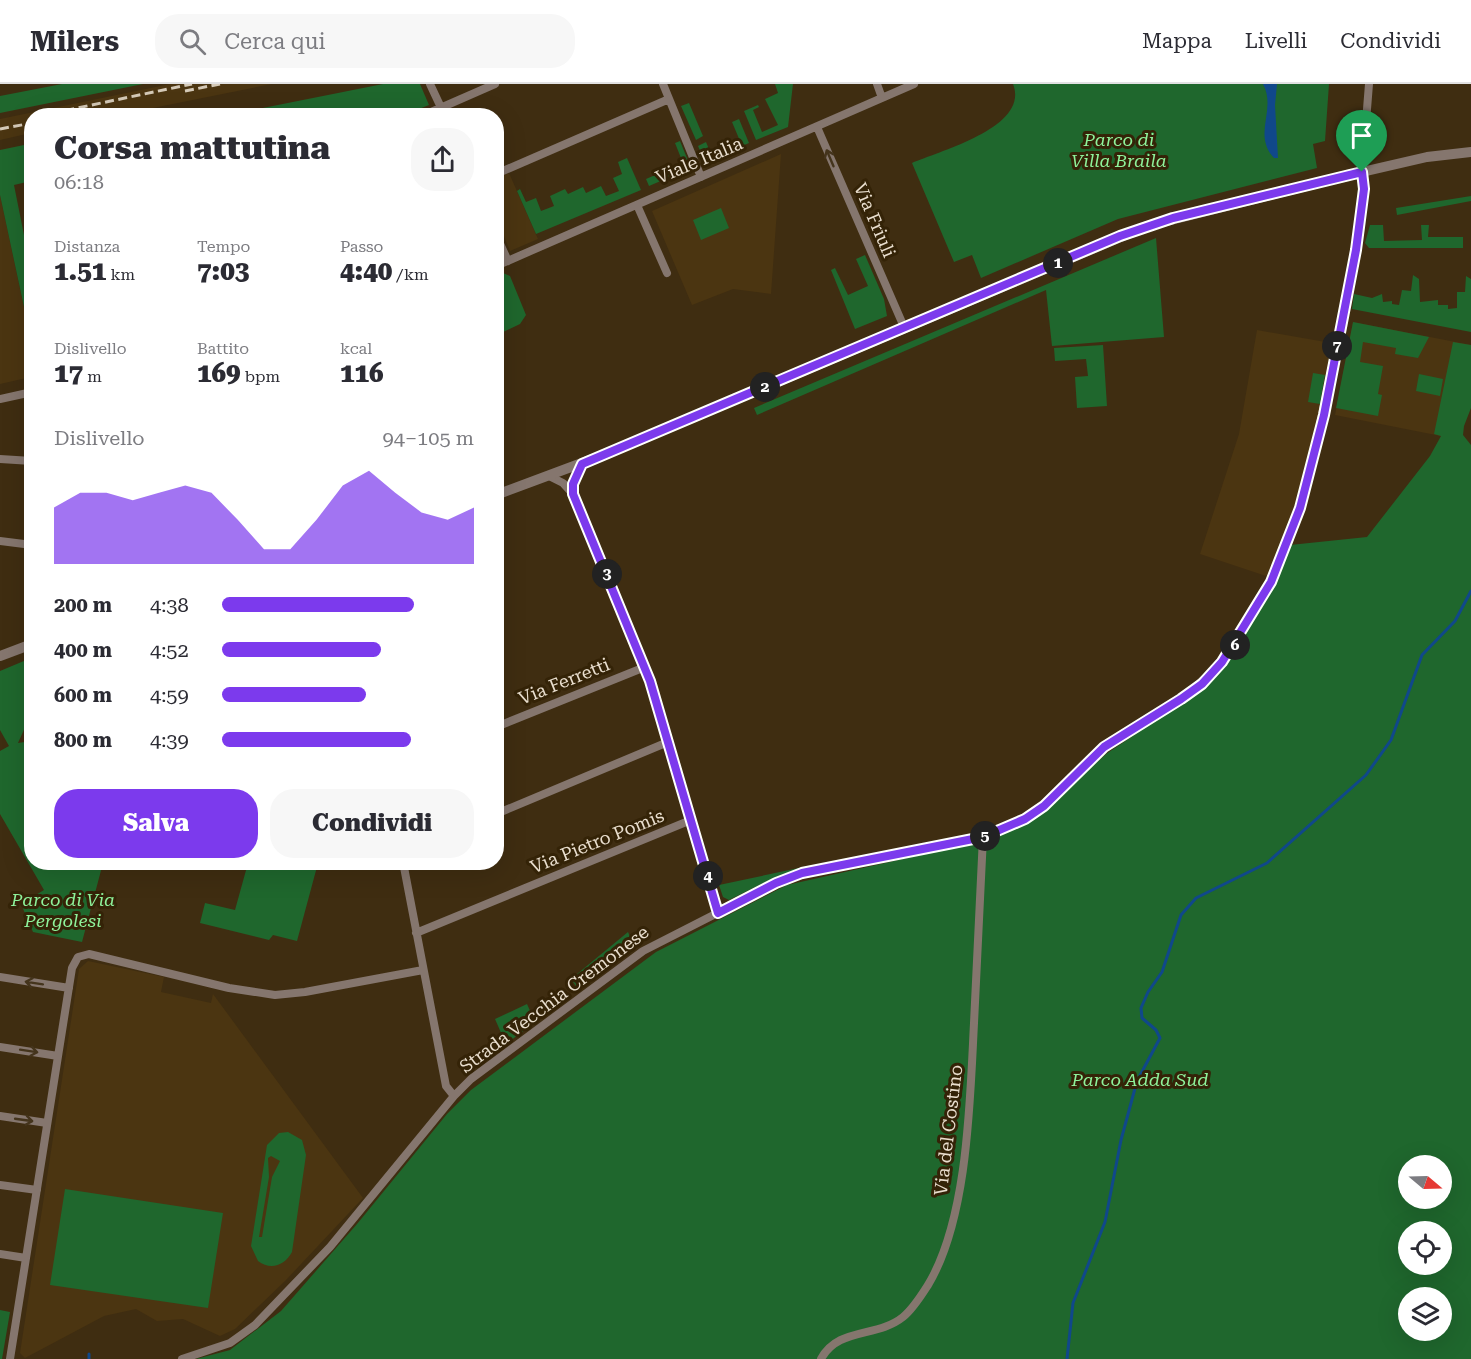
<!DOCTYPE html>
<html lang="it">
<meta charset="utf-8">
<style>
body{margin:0;font-family:"Roboto Serif",serif;background:#f7f7f7;color:#2b2b33;height:100vh;display:flex;flex-direction:column;font-size:22px;white-space:nowrap}
*{box-sizing:border-box;margin:0}
p{font-size:20px;color:#7c7c81}
.icon{flex:none;width:33px;height:33px;fill:none;stroke:currentColor;stroke-width:2;stroke-linecap:round;stroke-linejoin:round}
.map{position:relative;flex:1;overflow:hidden}
.sheet{position:absolute;left:24px;top:24px;width:480px;height:762px;display:flex;flex-direction:column;background:#fff;border-radius:24px;box-shadow:0 6px 24px #0002}
.sheet>*{flex:none}
.needle{width:39px;rotate:109deg}
.buttons{position:absolute;left:1398px;top:1071px;display:grid;gap:12px}
.buttons a{display:grid;place-items:center;width:54px;height:54px;border-radius:50%;background:#fff;box-shadow:0 6px 24px #0002;font-size:30px}
.pin{position:absolute;display:grid;place-items:center;width:51px;height:51px;color:#fff;margin:-62px -26px;border-radius:50% 50% 50% 0;rotate:-45deg;box-shadow:0 0 6px #0007}
.pin .icon{rotate:45deg}
.km{position:absolute;width:30px;height:30px;margin:-15px;border-radius:50%;background:#222;color:#fff;font-size:16px;line-height:30px;text-align:center}
.round{display:grid;place-items:center;flex:none;width:63px;height:63px;border-radius:24px;background:#f7f7f7}
.head{display:flex;align-items:center;justify-content:space-between;height:102px;padding:0 30px}
h1{font-size:33px;font-weight:800;line-height:45px}
.stats{display:grid;grid-template-columns:repeat(3,1fr);gap:9px;height:102px;padding:6px 30px}
.stats div{display:grid;align-content:center}
.stats b{font-size:26px;font-weight:800}
.stats small{font-size:16px;font-weight:400}
.stats p{font-size:16px}
.chart{height:168px;padding:12px 30px}
.chart p{display:flex;justify-content:space-between}
.chart svg{width:100%;height:108px;margin-top:6px;fill:#7c3aed;opacity:.7}
.cta{display:flex;gap:12px;margin-top:auto;padding:12px 30px}
.cta a{flex:1;height:69px;border-radius:24px;background:#7c3aed;color:#fff;font-size:24px;font-weight:800;line-height:69px;text-align:center}
.cta a+a{background:#f7f7f7;color:#2b2b33}
ul{padding:0 30px;list-style:none;font-size:20px}
li{display:grid;grid-template-columns:96px 72px 1fr;align-items:center;height:45px}
li i{height:15px;border-radius:8px;background:#7c3aed}
header{display:flex;align-items:center;gap:36px;box-sizing:border-box;height:84px;padding:0 30px;background:#fff;border-bottom:2px solid #e1e1e2}
header strong{font-size:28px}
nav{display:flex;gap:33px;margin-inline-start:auto;font-size:21px}
.search{width:420px;height:54px;background:#f7f7f7;display:flex;align-items:center;gap:15px;box-sizing:border-box;padding:0 21px;border-radius:24px;color:#7c7c81;font-size:22px}
.map>svg:first-child{display:block}
</style>
<header>
<strong>Milers</strong>
<div class="search"><svg class="icon" aria-label="search" viewBox="0 0 24 24"><circle cx="10" cy="10" r="6"/><path d="M15 15l6 6"/></svg>Cerca qui</div>
<nav><a>Mappa</a><a>Livelli</a><a>Condividi</a></nav>
</header>
<div class="map">
<svg width="1471" height="1275" viewBox="0 0 1471 1275">
<rect width="100%" height="100%" fill="#3f2d11"/>
<path fill="#4b3511" d="M170,0H272L118,31L32,32L31,49L0,56V35Z
M781,70L771,210L733,205L692,221L652,127Z
M509,89L538,155L510,167L497,135L496,94Z
M0,111L32,261L31,293L0,300Z
M1353,238L1471,261V324L1441,352L1335,331Z
M1257,246L1337,260L1310,384L1272,494L1200,470L1239,350Z
M88,877L164,893L161,908L211,919L213,910L363,1114L286,1196L235,1245L220,1252L183,1235L157,1237L136,1225L104,1232L25,1274L20,1269L79,885Z"/>
<path fill="#1f672d" fill-rule="evenodd" d="M62,0H143L0,29V12Z
M383,0H420L429,21L404,31H228Z
M775,0H793L788,43L756,56L744,27L758,21L759,23L753,26L762,48L778,41L765,15L778,9Z
M1013,0H1329L1325,57L1313,60L1317,84L1118,135L981,194L972,171L954,178L912,79C942,66 1030,43 1013,0Z
M689,19L703,52L696,56L681,22Z
M739,35L749,59L705,78L698,62L706,58L711,70L740,57L732,38Z
M680,57L691,84L649,102L646,95L683,79L675,59Z
M24,61L31,97V100V97L14,101L31,186V221L24,223L0,111V66Z
M627,74L641,106L536,150L517,107L520,105L526,118L536,114L541,127L554,122L550,112L565,105L568,110L583,103L586,109L601,102L606,112L619,107L613,94L622,90L618,78Z
M1471,112V117L1397,131L1396,124Z
M721,124L729,144L701,156L693,136Z
M1370,141H1383L1384,157L1422,156L1421,141H1429L1428,153H1463V164H1369L1365,159Z
M1156,154L1164,253L1052,262L1046,206L757,331L754,324Z
M865,171L884,215L887,232L855,245L831,186L835,184L848,211L868,202L856,175Z
M503,189L510,192L526,231L520,240L497,251V191Z
M1413,191L1419,195L1420,218L1438,216V221H1448V225L1457,224V208H1465L1466,192L1471,195V248L1352,225L1354,210L1372,214L1382,210L1383,218L1392,217V220L1399,221L1402,206L1411,207Z
M1353,238L1429,253L1418,274L1395,270L1396,264L1363,258L1360,278L1383,282L1378,310L1382,311L1378,332L1336,324Z
M1453,258L1471,261V324L1464,342L1463,351L1471,361V1275H196L230,1266L281,1227L357,1140L447,1030L471,1006L656,868L787,801L974,759L1033,736L1106,670L1201,606L1234,568L1269,508L1290,461L1367,453L1430,372L1441,352L1434,350ZM1408,1082H1442V1114H1408ZM1408,1148H1442V1180H1408ZM1408,1214H1442V1246H1408Z
M1103,261L1107,322L1077,324L1075,293L1088,292L1086,275L1055,277L1054,264Z
M1313,289L1325,291L1320,320L1308,318Z
M1419,290L1443,295L1440,312L1416,307Z
M31,574V630L18,659L31,657L32,778L103,779L82,858L33,848L21,820L44,806L0,730V667L9,662L0,646V587Z
M248,779H318L297,857L273,851L269,856L200,839L205,819L235,826Z
M808,782L778,792L729,816L723,813L719,801Z
M628,848L634,862L578,905L571,895Z
M527,920L535,938L510,957L507,949L502,951L495,935Z
M288,1048L302,1056L306,1071L292,1168C285,1181 271,1187 258,1177L251,1162L267,1061L279,1049ZM271,1072L280,1077L272,1093L262,1153H259L269,1093L268,1074Z
M65,1105L223,1129L208,1224L50,1201Z
M0,1226L10,1228L2,1275H0Z"/>
<path fill="#10488a" d="M1263,0H1277L1275,21L1278,74H1274C1252,50 1277,26 1263,0Z"/>
<g fill="none" stroke-linecap="round" stroke-linejoin="round">
<path stroke="#10488a" stroke-width="3" d="M89,1270V1275
M1067,1275L1073,1219L1105,1138L1121,1056L1137,997L1160,954L1156,946L1142,934L1141,924L1148,908L1162,888L1181,831L1196,814L1267,779L1366,691L1391,656L1422,571L1455,537L1471,507"/>
<path stroke="#85766e" stroke-width="8" d="M430,0L445,32
M663,0L701,93
M877,0L882,14
M422,32L495,0
M817,43L904,243
M496,90L669,15
M637,121L667,189
M496,151L508,177
M496,182L914,0
M0,315L32,308
M0,375L32,377
M549,392L563,399L573,410L650,597L719,829
M573,409V400L582,380
M0,457L32,461
M496,643L645,583
M496,730L668,658
M403,778L446,1002L454,1012
M416,849L691,736
M0,893L69,904
M0,963L58,972
M0,1032L47,1039
M0,1101L37,1106
M0,1170L26,1174
M10,1275L72,884L78,873L89,870L229,904L275,911L305,908L423,886
M182,1275L230,1259L255,1241L330,1163L454,1012L471,995L643,867L776,799L818,785L983,753L1025,735L1044,722L1104,663L1181,615L1219,582L1271,498L1291,450L1311,384L1356,166L1364,105L1362,88L1369,0
M821,1275C838,1243 877,1254 903,1233C913,1225 921,1212 928,1201C968,1135 970,1016 974,939C977,877 980,815 983,753"/>
<path stroke="#85766e" stroke-width="10" d="M496,411L606,370L1147,142L1362,88L1427,73L1471,68
M0,572L32,560"/>
<path stroke="#d4c9b7" stroke-width="3" stroke-dasharray="9 4.5" stroke-linecap="butt" d="M185,7L220,0
M39,32L192,0
M0,45L32,39"/>
</g>
<defs><path id="oneway-shaft" d="M-6 0H5M1.5-3L5.5 0L1.5 3" fill="none" stroke-width="1.6" stroke-linecap="round" stroke-linejoin="round" transform="scale(1.5)"/></defs>
<g stroke="#44341c">
<use href="#oneway-shaft" transform="translate(830 74) rotate(-113)"/>
<use href="#oneway-shaft" transform="translate(34 899) rotate(-171)"/>
<use href="#oneway-shaft" transform="translate(29 967) rotate(9)"/>
<use href="#oneway-shaft" transform="translate(24 1036) rotate(8)"/>
</g>
<g fill="none" stroke-linecap="round" stroke-linejoin="round">
<g stroke="#fff" stroke-width="12">
<path id="route" d="M1362,88L1364,105L1356,166L1324,331L1300,424L1271,498L1222,578L1202,600L1181,615L1104,663L1044,722L1025,735L983,753L802,789L776,799L718,829L650,597L573,410V400L582,380L1120,152L1173,134Z"/>
</g>
<use href="#route" stroke="#7c3aed" stroke-width="8"/>
</g>
<g text-anchor="middle" dominant-baseline="central" stroke-width="6" stroke-linejoin="round" paint-order="stroke">
<g font-size="18" font-style="italic" fill="#8ef29a" stroke="#342307">
<text x="1119" y="55">Parco di<tspan x="1119" dy="21">Villa Braila</tspan></text>
<text x="63" y="815">Parco di Via<tspan x="63" dy="21">Pergolesi</tspan></text>
<text x="1140" y="995">Parco Adda Sud</text>
</g>
<g font-size="18" fill="#e9dece" stroke="#342307">
<text transform="translate(699 76) rotate(-23)">Viale Italia</text>
<text transform="translate(875 136) rotate(67)">Via Friuli</text>
<text transform="translate(564 597) rotate(-22)">Via Ferretti</text>
<text transform="translate(597 757) rotate(-22)">Via Pietro Pomis</text>
<text transform="translate(554 915) rotate(-37)">Strada Vecchia Cremonese</text>
<text transform="translate(948 1046) rotate(-83)">Via del Costino</text>
</g>
</g>
</svg>
<div class="buttons">
<a><svg class="needle" viewBox="-14 -14 28 28"><path d="M0-13l5 13h-10z" fill="#e53935"/><path d="M0 13l5-13h-10z" fill="#7c7c81"/></svg></a>
<a><svg class="icon" aria-label="locate" viewBox="0 0 24 24"><circle cx="12" cy="12" r="6"/><path d="M12 2v4M12 18v4M2 12h4M18 12h4"/></svg></a>
<a><svg class="icon" aria-label="layers" viewBox="0 0 24 24"><path d="M12 4l9 5-9 5-9-5zM3 14l9 5 9-5"/></svg></a>
</div>
<div class="pin" style="left:1362px;top:88px;background:#1e9e55"><svg class="icon" aria-label="arrive" viewBox="0 0 24 24"><path d="M6 21V4h12l-3 4 3 4H6"/></svg></div>
<b class="km" style="left:1058px;top:179px">1</b>
<b class="km" style="left:765px;top:303px">2</b>
<b class="km" style="left:607px;top:490px">3</b>
<b class="km" style="left:708px;top:792px">4</b>
<b class="km" style="left:985px;top:752px">5</b>
<b class="km" style="left:1235px;top:561px">6</b>
<b class="km" style="left:1337px;top:262px">7</b>
<section class="sheet">
<div class="head"><div><h1>Corsa mattutina</h1><p>06:18</p></div><a class="round"><svg class="icon" aria-label="share" viewBox="0 0 24 24"><path d="M12 15V3M7 8l5-5 5 5M5 13v7h14v-7"/></svg></a></div>
<div class="stats">
<div><p>Distanza</p><b>1.51<small> km</small></b></div>
<div><p>Tempo</p><b>7:03</b></div>
<div><p>Passo</p><b>4:40<small> /km</small></b></div>
</div>
<div class="stats">
<div><p>Dislivello</p><b>17<small> m</small></b></div>
<div><p>Battito</p><b>169<small> bpm</small></b></div>
<div><p>kcal</p><b>116</b></div>
</div>
<div class="chart"><p><span>Dislivello</span>94–105 m</p>
<svg viewBox="0 0 160 44" preserveAspectRatio="none"><path d="M0 44V21L10 15L20 15L30 18L40 15L50 12L60 15L70 26L80 38L90 38L100 26L110 12L120 6L130 15L140 23L150 26L160 21V44z"/></svg>
</div>
<ul>
<li><b>200 m</b>4:38<i style="width:76%"></i></li>
<li><b>400 m</b>4:52<i style="width:63%"></i></li>
<li><b>600 m</b>4:59<i style="width:57%"></i></li>
<li><b>800 m</b>4:39<i style="width:75%"></i></li>
</ul>
<div class="cta"><a>Salva</a><a>Condividi</a></div>
</section>
</div>
